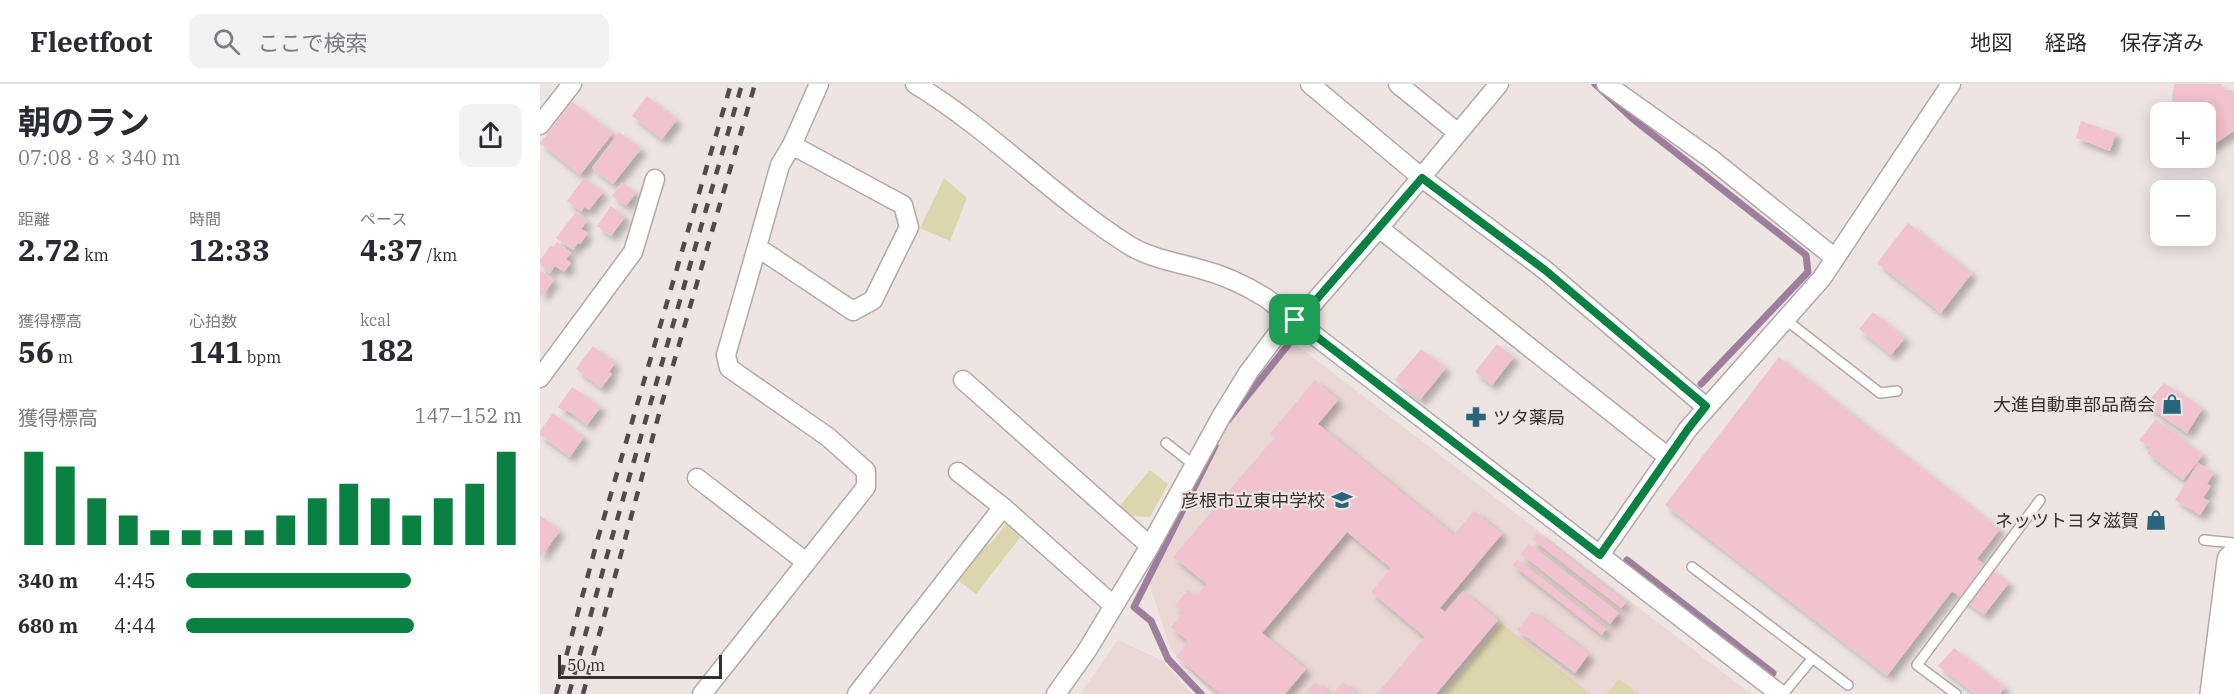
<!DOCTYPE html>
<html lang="ja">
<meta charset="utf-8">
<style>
body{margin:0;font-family:"IBM Plex Serif","Noto Sans JP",serif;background:#f2f2f3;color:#2b2b33;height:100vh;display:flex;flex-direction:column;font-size:22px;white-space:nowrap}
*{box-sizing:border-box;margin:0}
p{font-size:20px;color:#7c7c81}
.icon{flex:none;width:33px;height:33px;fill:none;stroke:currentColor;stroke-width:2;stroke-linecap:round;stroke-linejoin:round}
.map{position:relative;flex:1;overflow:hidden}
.drawer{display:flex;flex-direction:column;background:#fff;width:540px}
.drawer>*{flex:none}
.tools{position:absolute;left:1610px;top:18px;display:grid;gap:12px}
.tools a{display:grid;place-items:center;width:66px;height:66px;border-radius:12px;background:#fff;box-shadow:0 3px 15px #0003;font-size:30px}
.scale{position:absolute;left:18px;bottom:15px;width:164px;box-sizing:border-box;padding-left:6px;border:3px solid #343030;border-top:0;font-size:16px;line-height:21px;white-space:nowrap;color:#343030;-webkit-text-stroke:4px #eee5e3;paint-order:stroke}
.pin{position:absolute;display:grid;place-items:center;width:51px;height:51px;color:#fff;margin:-26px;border-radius:12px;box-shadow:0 3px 9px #0006}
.round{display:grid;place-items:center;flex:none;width:63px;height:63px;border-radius:12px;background:#f2f2f3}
.summary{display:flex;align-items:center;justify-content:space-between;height:102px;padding:0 18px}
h1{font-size:33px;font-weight:700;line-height:45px}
.figures{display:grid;grid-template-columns:repeat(3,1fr);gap:9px;height:102px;padding:6px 18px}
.figures div{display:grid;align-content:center}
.figures b{font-size:30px;font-weight:700}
.figures small{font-size:16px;font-weight:400}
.figures p{font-size:16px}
.chart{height:168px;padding:12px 18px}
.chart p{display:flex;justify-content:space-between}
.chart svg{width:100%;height:108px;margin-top:6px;stroke:#0b8043;stroke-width:6}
ul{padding:0 18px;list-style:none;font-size:20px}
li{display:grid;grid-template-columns:96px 72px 1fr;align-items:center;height:45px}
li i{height:15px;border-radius:8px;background:#0b8043}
header{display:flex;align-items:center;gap:36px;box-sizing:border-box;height:84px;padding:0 30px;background:#fff;border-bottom:2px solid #e1e1e2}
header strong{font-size:28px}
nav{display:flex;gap:33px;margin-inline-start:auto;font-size:21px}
.search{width:420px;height:54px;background:#f2f2f3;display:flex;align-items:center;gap:15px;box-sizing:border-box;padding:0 21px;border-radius:12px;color:#7c7c81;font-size:22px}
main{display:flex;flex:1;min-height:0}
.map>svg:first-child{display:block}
</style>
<header>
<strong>Fleetfoot</strong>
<div class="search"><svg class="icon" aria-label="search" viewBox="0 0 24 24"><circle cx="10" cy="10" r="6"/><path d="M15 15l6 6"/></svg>ここで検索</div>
<nav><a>地図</a><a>経路</a><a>保存済み</a></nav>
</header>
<main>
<section class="drawer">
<div class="summary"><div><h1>朝のラン</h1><p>07:08 · 8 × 340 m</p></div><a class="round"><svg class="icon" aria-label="share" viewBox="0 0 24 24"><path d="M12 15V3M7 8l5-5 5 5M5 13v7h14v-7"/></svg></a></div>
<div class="figures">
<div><p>距離</p><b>2.72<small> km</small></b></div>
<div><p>時間</p><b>12:33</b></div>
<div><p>ペース</p><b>4:37<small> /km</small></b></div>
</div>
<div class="figures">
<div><p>獲得標高</p><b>56<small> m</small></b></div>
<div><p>心拍数</p><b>141<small> bpm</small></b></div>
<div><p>kcal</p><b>182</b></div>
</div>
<div class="chart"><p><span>獲得標高</span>147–152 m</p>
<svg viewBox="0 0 160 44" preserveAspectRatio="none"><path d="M5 44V6M15 44V12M25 44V25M35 44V32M45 44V38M55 44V38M65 44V38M75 44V38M85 44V32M95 44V25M105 44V19M115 44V25M125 44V32M135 44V25M145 44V19M155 44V6"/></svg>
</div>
<ul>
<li><b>340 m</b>4:45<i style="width:67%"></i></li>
<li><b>680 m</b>4:44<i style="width:68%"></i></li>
</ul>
</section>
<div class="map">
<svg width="1694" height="610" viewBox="0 0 1694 610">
<defs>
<filter id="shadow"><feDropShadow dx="5.5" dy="5.5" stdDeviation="3" flood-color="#0004"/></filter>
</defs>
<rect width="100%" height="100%" fill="#eee5e3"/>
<path fill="#e9d8d4" d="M754,259L1211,610H672L631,566L607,493L687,339L709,306Z
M578,556L623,577L652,610H540Z"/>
<path fill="#dcd5ad" d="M404,94L427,114L410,157L380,144Z
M610,386L628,400L610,433L589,432L578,424Z
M467,439L482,451L436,510L419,497L447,459L450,460Z
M961,539L1051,610H905Z
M1079,595L1099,610H1067Z"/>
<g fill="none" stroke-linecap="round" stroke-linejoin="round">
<path stroke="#9d7f9d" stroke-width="7" d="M1055,0L1093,35L1266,171L1268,188L1161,300
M688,336L748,261
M1087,476L1233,589
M661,610L628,575L611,537L594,523L675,362"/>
</g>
<path fill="#f1c2cf" filter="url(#shadow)" d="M1634,0H1682L1681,5L1694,7V47L1665,66V28H1631Z
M107,12L137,36L122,55L92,32Z
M32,18L73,49L40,91L0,59Z
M1541,37L1576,49L1570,67L1536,54Z
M79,48L101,65L73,100L52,84Z
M44,94L63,108L49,126L44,123L41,128L27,117Z
M82,98L96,109L86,122L72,112Z
M71,122L85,133L71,152L57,142Z
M36,128L47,137L41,145L48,149L40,160L38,159L33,166L16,154Z
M1368,139L1432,189L1401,229L1337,179Z
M17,158L31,169L26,175L31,179L24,188L15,182L10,189L0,181V176L11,161L13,163Z
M0,186L14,196L2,212L0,211Z
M1333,228L1365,254L1351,271L1319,245Z
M957,260L974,273L952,301L935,288Z
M53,262L75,279L69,288L72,290L61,304L36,285Z
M881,265L906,284L880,316L855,296Z
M1239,273L1460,445L1437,475L1469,499L1444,531L1412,507L1347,592L1125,421Z
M775,296L798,316L778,340L914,451L934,427L962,450L900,524L905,528L923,507L958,536L896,610H837L885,553L831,508L851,484L807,448L722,549L766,585L745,610H681L636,573L648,557L631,543L643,529L635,522L648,506L656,513L667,500L633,473L734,354L730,350Z
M1624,299L1663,324L1647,349L1605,321Z
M32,303L61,323L47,341L27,326L25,328L18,323Z
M13,329L44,353L30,373L0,351V347Z
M1616,335L1663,371L1643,396L1607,369L1611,364L1599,356Z
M1658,379L1674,388L1667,400L1671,402L1663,414L1669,417L1660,431L1635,416Z
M0,431L20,447L0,474Z
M997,449L1086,519L1081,524L992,455Z
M989,460L1079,529L1070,540L981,470Z
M977,475L1066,545L1062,551L973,481Z
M992,527L1049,570L1035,589L977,546Z
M1414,564L1465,603L1460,610H1435L1398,582Z
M775,598L790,610H765Z
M803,598L817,610H793Z"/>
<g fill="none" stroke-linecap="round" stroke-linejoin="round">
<g stroke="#b1a9a7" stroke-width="12">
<path id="lane" d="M1246,236L1340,309L1357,307
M626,359L654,381
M1664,456L1694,459
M1152,483L1308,601
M1243,610L1272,575
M1416,610L1377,581L1500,416"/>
</g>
<g stroke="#b1a9a7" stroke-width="21">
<path id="street" d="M375,0C451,46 512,112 587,160C609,174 635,178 660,185C684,191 705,201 726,214L1240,610
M770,0L882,94L1005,186L1166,323
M858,0L918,49
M1066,0L1170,74L1295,174
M0,41L32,0
M252,61L363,121L369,143L333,216L313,227L217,163L240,81L252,61L279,0
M839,144L1128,373
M0,294L93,168L115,95
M423,296L610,462
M418,388L463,423L573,521
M157,394L266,478
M1060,471L1148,345L1282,194L1411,0
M162,610L326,403V387L288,353L189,284L186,271L217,163
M317,610L463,423
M516,610L546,568L610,462L681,333L708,289L740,246L763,231L839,144L959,0"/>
</g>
<g stroke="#b1a9a7" stroke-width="36">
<path id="highway" d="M1677,610L1694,477"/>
</g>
<use href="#lane" stroke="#fff" stroke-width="9"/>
<use href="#street" stroke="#fff" stroke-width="18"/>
<use href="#highway" stroke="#fff" stroke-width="33"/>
<path stroke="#504b4b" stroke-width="4.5" stroke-dasharray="10 10" stroke-linecap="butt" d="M16,610L58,454L191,0
M29,610L71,457L202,0
M43,610L122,319L215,0"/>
</g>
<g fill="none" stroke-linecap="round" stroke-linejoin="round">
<g stroke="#fff" stroke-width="12">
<path id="route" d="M882,94L1005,186L1166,322L1148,345L1060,471L755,236L763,231Z"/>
</g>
<use href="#route" stroke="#0b8043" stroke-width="8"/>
</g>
<defs>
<g id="shop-bare" transform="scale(1.62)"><path d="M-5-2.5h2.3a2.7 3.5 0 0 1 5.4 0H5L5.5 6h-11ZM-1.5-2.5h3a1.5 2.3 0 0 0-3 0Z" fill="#28647c" stroke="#eee5e3" stroke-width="2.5" paint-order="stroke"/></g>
<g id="pharmacy-bare" transform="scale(1.62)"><path d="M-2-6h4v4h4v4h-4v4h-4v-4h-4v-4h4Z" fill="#28647c" stroke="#eee5e3" stroke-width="2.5" paint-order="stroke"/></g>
<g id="school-bare" transform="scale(1.62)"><path d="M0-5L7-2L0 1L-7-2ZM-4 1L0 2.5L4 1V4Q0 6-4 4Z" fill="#28647c" stroke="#eee5e3" stroke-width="2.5" paint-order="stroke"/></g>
</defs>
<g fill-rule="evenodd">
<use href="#shop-bare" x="1632" y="320"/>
<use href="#pharmacy-bare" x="936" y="333"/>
<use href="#school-bare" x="802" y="416"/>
<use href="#shop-bare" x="1616" y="436"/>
</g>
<g text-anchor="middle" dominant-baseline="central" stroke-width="4.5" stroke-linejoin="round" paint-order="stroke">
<g font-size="18" fill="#343030" stroke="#eee5e3" text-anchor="end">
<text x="1615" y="320">大進自動車部品商会</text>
<text x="953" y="333" text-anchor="start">ツタ薬局</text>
<text x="785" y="416">彦根市立東中学校</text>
<text x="1599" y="436">ネッツトヨタ滋賀</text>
</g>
</g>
</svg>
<div class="tools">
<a>+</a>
<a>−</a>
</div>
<div class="scale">50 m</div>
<div class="pin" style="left:755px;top:236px;background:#1e9e55"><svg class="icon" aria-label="arrive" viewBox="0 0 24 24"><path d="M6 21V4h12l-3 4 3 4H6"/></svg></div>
</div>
</main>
